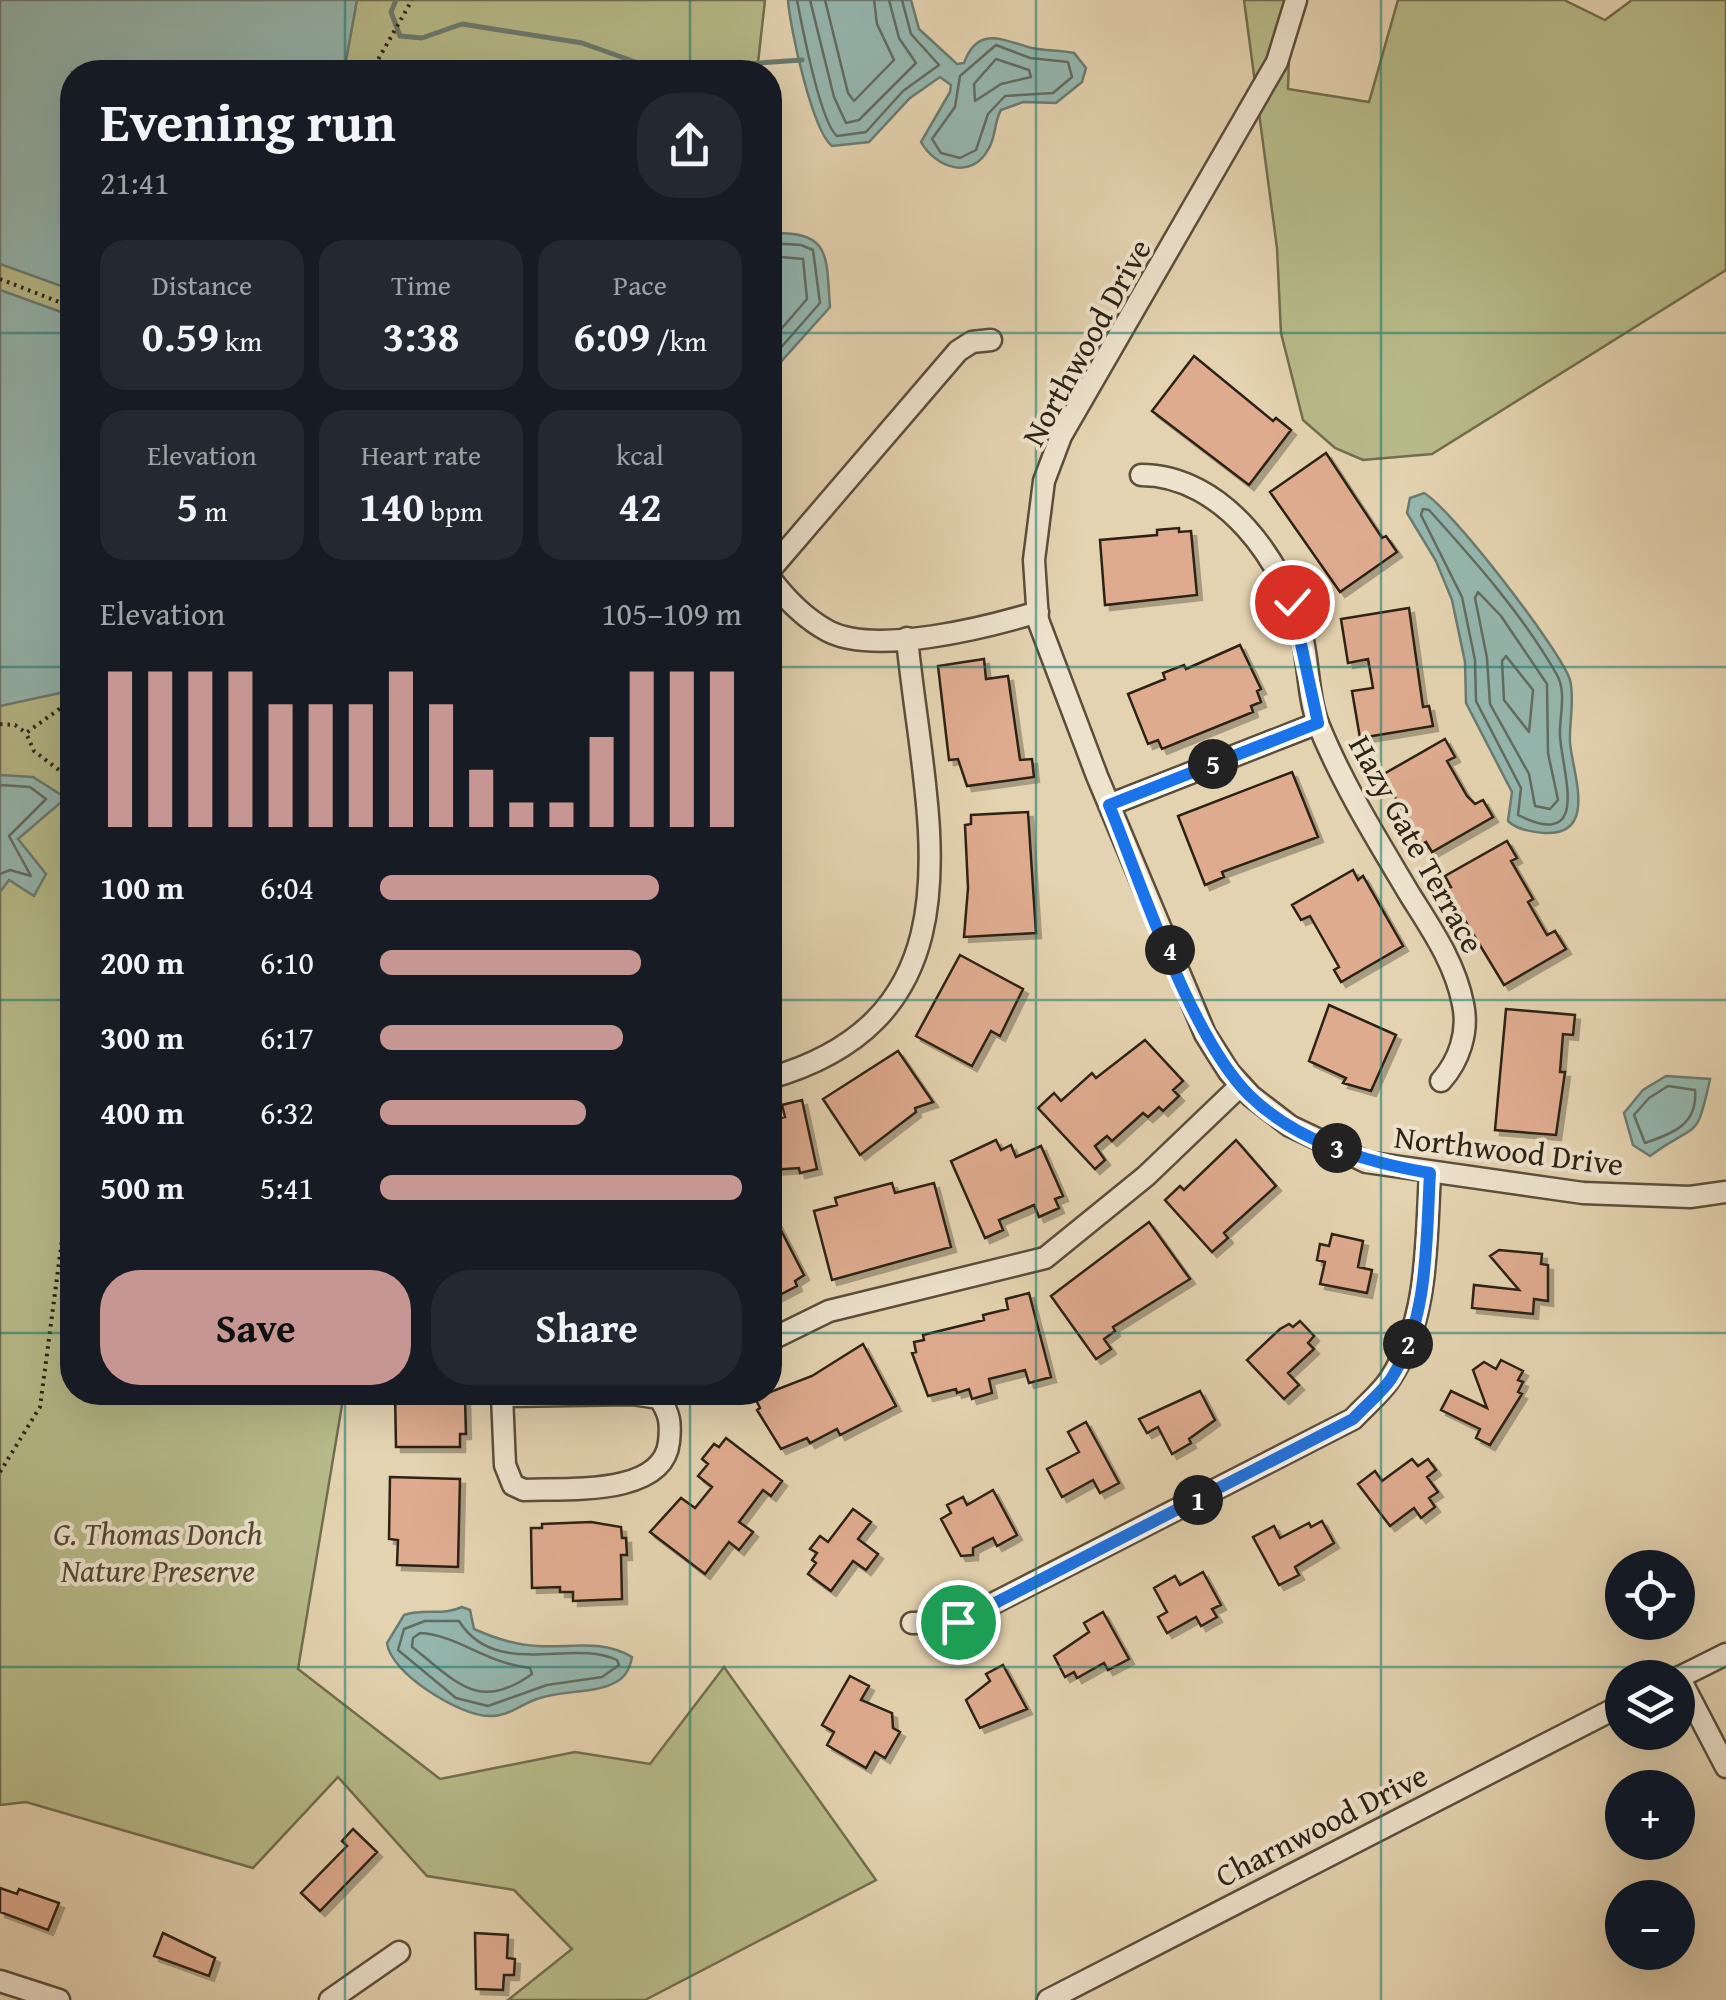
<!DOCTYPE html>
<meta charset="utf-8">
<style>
body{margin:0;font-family:"Gentium Book Plus",serif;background:#242831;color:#f1f3f6;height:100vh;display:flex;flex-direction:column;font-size:38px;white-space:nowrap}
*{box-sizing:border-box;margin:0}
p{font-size:32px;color:#9ea1a6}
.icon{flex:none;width:55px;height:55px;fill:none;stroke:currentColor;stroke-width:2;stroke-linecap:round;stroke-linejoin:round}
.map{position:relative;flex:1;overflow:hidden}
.drawer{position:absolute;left:60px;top:60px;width:722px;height:1345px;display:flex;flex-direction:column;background:#171b24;border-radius:40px;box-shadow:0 10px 40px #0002}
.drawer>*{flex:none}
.controls{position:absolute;left:1605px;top:1550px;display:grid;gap:20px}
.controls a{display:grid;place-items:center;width:90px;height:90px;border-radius:50%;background:#171b24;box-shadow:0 10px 40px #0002;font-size:50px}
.pin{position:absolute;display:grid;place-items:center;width:85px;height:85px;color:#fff;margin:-42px;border:5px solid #fff;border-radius:50%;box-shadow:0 2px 10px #0007}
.km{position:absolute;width:50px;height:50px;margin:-25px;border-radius:50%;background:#222;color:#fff;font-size:28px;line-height:50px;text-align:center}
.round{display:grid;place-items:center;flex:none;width:105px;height:105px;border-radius:40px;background:#242831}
.headline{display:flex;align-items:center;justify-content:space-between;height:170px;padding:0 40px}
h1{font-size:55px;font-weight:700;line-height:75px}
.figures{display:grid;grid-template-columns:repeat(3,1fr);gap:15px;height:170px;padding:10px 40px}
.figures div{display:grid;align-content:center;border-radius:25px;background:#242831;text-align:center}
.figures b{font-size:42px;font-weight:700}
.figures small{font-size:28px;font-weight:400}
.figures p{font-size:28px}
.chart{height:280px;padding:20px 40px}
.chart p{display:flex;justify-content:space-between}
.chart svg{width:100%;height:180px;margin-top:10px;stroke:#c59692;stroke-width:6}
.button{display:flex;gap:20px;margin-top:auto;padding:20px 40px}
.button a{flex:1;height:115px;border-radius:40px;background:#c59692;color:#111;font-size:40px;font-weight:700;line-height:115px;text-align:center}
.button a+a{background:#242831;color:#f1f3f6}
ul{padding:0 40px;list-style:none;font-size:32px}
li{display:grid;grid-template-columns:160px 120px 1fr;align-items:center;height:75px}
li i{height:25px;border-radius:12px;background:#c59692}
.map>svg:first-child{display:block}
</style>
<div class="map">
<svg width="1726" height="2000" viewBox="0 0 1726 2000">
<defs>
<filter id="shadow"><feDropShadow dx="5" dy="5" stdDeviation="0" flood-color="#0004"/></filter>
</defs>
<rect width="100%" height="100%" fill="#e4d3b0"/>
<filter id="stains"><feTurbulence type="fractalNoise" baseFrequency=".002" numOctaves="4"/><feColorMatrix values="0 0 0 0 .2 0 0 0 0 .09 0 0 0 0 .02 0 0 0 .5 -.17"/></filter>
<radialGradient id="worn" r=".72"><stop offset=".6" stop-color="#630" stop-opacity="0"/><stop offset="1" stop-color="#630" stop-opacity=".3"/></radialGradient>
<path fill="#b7bb89" stroke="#726e4e" stroke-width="2.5" d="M0,0H765L757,72H72V1392L344,1393L298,1669L440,1779L575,1752L650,1764L724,1667L876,1880L645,2000H508L572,1949L514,1890L427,1876L338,1777L253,1868L26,1802L0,1805Z
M1244,0H1291L1288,89L1369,102L1398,0H1564L1605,20L1632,0H1726V270L1432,454L1363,460L1335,448L1303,420L1281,333L1277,248Z"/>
<path fill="#95b7af" stroke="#6b7b71" stroke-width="2.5" d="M0,0H357L344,72H72V290L0,264Z
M788,0H911L919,29L957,64L964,63C978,24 1004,41 1032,48C1046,51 1060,50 1074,53L1086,68L1082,82L1056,103L1023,102L1001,110C994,122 996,136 989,148C972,181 936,168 921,142L950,92L951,85L940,77L910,98L869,142L832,146C812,130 790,28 788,0Z
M770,233C832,231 826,256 830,307L770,374Z
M0,290L72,316V680L60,693L0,706Z
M1424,493C1450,507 1562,652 1570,680C1575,700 1569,722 1570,742C1572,772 1599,836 1544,833C1532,832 1516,829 1508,821L1512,792L1466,703L1465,662L1452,600L1436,561L1407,513L1410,498Z
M0,775L33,777L66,798L18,839L46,874L34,896L9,880L0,892Z
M1666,1076L1710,1079C1696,1144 1698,1120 1650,1156L1633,1145L1624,1113L1643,1090Z
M462,1607L470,1610L474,1629C494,1638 515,1645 537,1646C572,1648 601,1639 632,1657C630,1668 626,1677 616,1682C595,1694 564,1690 540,1698C522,1703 509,1717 489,1716C460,1716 390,1673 387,1643L404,1615C424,1608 443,1616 462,1607Z"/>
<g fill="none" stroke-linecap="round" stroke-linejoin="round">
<path stroke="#616c62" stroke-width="2.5" d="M797,0C802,26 820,122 837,136L866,132L903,91L939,65L911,34L902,0
M810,0L834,97L846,123L859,120L916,63L899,38L889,0
M825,0L848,93L854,101L894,60L877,24L874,0
M996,45L1030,58L1068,62L1072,77L1053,93L1005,96L988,114L976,150L960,158L941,153L932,139L955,107L960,76Z
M996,59L1029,70L1031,77L1001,84L975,101L974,84Z
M770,243L801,245L813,250L820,303L770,360
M770,256L803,259L807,299L770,342
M1423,509L1429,510C1475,561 1523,615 1557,675C1567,693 1559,717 1560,736C1562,772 1592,852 1518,815L1521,788L1476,701L1475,660L1462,597L1421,515Z
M1478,592L1501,616L1547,684L1548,753L1558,800L1550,809L1535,806L1529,774L1490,704L1487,658L1475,598Z
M1506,656L1533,690L1529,732L1504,700L1502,661Z
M0,785L30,787L46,799L9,836L31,876L10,870L0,874
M1668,1086L1695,1090C1698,1124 1674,1133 1645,1143L1634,1115L1649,1098Z
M425,1621H459C496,1680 572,1638 617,1660L619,1665L602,1677L547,1685L488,1706L456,1698L398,1650L404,1629Z
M420,1633C458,1635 485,1663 530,1668L532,1674C478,1713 456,1681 412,1647L413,1638Z"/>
<path stroke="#6b7b71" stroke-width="5" d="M396,0L391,12L400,36L422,38L462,24L582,43L658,70L802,60"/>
</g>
<path fill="#dfab8f" stroke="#2d2214" stroke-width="2.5" filter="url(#shadow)" d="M1194,356L1273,421L1276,418L1291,430L1249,485L1152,411Z
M1326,453L1382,538L1386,536L1397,552L1340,592L1270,492Z
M1179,528V532L1191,531L1197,595L1105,605L1100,540L1157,535V530Z
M1409,608L1423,707L1429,706L1433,726L1360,738L1352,691L1373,688L1368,659L1348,663L1341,619Z
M1240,645L1261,689L1257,691L1261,702L1251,706L1253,712L1162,749L1158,740L1148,744L1128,694L1165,679L1163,673L1184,665L1186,669Z
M984,659L986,679L1008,676L1020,760L1032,759L1034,777L967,786L958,759L949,760L938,666Z
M1445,739L1455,757L1447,761L1467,796L1475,804L1483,800L1493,817L1432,852L1426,842L1422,844L1382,775Z
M1292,772L1318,837L1222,872L1224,877L1205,885L1178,816Z
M1028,812L1036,933L964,937L968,888L965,825L971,824V815Z
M1507,841L1517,858L1511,861L1533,899L1528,902L1547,935L1555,931L1566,949L1504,985L1446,889L1451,887L1445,876Z
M1353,870L1358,880L1363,876L1403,946L1341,982L1334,970L1339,967L1310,916L1301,920L1292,905Z
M960,955L1023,989L1000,1036L991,1031L972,1066L916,1036Z
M1329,1005L1396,1035L1371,1091L1343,1083L1346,1078L1309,1061Z
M1506,1009L1575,1015L1573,1035L1563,1034L1560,1072H1565L1556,1135L1495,1130Z
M1145,1040L1183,1081L1173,1090L1179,1096L1163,1111L1159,1107L1148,1117L1143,1113L1112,1141L1107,1136L1095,1146L1105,1160L1095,1169L1038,1108L1054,1093L1061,1101L1092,1073L1096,1078Z
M898,1051L933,1102L915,1108L916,1112L860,1155L823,1099Z
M802,1100L817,1169L800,1173L799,1168L770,1170V1120L785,1117L782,1105Z
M996,1140L1001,1150L1011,1145L1016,1157L1041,1146L1063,1196L1055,1199L1059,1208L1039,1217L1034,1205L999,1220L1003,1230L985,1238L951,1161Z
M1236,1140L1276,1186L1224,1233L1228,1238L1212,1252L1165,1200L1180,1186L1184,1190Z
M892,1183L895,1193L934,1183L951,1247L832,1280L814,1211L837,1205L835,1198Z
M770,1209L804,1275L795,1281L797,1286L770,1300Z
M1149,1222L1190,1279L1113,1327L1115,1331L1104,1339L1111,1349L1096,1359L1051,1296Z
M1332,1234L1363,1241L1358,1267L1372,1270L1367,1293L1320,1284L1325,1262L1317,1260L1320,1244L1329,1246Z
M1499,1250L1542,1254L1541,1264L1548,1265V1301L1534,1299L1533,1314L1472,1308L1474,1285L1519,1290L1490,1256Z
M1029,1293L1051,1377L1029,1383L1025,1370L989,1379L992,1393L972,1399L969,1389L957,1393L956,1389L928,1396L912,1353L916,1352L914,1342L924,1340L923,1335L984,1320L983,1315L1008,1309L1006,1299Z
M1300,1321L1314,1336L1308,1343L1314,1349L1288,1373L1299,1385L1284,1399L1247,1360L1280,1329L1289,1324L1293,1327Z
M863,1344L896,1406L840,1435L837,1429L810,1443L807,1438L781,1449L757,1410L760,1408L755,1398L812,1376Z
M1501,1360L1523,1371L1518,1380L1523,1382L1518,1392L1522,1394L1490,1445L1476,1438L1480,1429L1441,1410L1451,1391L1487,1408L1473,1370L1484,1362L1496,1369Z
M1200,1391L1215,1420L1189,1439L1191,1443L1172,1454L1158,1427L1147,1433L1139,1419Z
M395,1392H461V1398H465L466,1434H460V1447H396Z
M1086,1422L1119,1483L1100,1493L1093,1480L1062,1497L1047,1469L1079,1452L1068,1432Z
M726,1438L782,1481L771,1496L763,1490L739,1522L753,1532L739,1550L729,1542L705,1574L650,1532L681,1498L695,1508L712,1487L698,1476L708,1464L702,1459L714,1444L719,1447Z
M1412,1459L1418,1466L1428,1459L1436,1470L1427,1477L1438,1492L1429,1498L1435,1507L1421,1518L1414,1508L1390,1526L1358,1484L1375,1471L1382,1481Z
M390,1477L460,1479L458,1567L397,1565L398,1540L389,1539Z
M993,1490L1017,1535L997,1546L993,1538L973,1548V1555L961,1556L941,1519L951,1513L947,1505L963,1497L967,1505Z
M853,1509L871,1522L858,1539L878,1554L866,1570L853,1561L831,1591L808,1574L816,1563L812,1560L817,1553L810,1549L820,1536L828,1542Z
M1322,1521L1334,1543L1295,1567L1299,1575L1279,1585L1253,1537L1274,1526L1280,1538L1309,1523L1311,1527Z
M591,1522L621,1527L622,1538H626L627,1555H621L622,1599L573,1601V1592H560V1587L532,1588L531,1528H542V1524Z
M1203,1572L1221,1605L1212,1609L1217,1617L1201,1626L1196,1617L1167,1633L1158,1617L1167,1612L1154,1588L1175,1576L1180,1585Z
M1103,1612L1129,1659L1108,1670L1104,1663L1077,1678L1074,1672L1065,1677L1054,1656L1089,1632L1084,1623Z
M1003,1665L1027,1709L980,1728L966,1700L990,1681L986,1674Z
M850,1676L869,1686L861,1700L892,1713L893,1728L900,1732L885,1758L875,1752L866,1768L827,1745L834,1732L822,1725Z
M353,1829L377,1852L320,1911L301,1893L347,1846L342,1841Z
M0,1888L17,1894L19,1889L59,1903L48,1930L0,1912Z
M163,1933L215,1958L209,1976L154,1956Z
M475,1933L508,1935L507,1958L515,1959L514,1975H504L503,1990L476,1989Z"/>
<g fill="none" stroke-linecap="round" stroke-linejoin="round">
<g stroke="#5b4e3b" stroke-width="25">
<path id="street" d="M1296,0L1277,62L1061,436L1044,481L1034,560L1038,620L1097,776L1205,1034L1229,1072L1251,1096L1290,1126L1366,1162L1583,1193L1690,1197L1726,1192
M1141,475C1223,475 1286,563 1302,636C1309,665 1308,699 1319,726C1343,785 1378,841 1410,895C1432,930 1455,963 1463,1004C1469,1032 1459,1061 1441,1081
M770,570L958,351L972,342L991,340
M770,578C785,598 806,619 828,631C876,656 988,627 1038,612
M1109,805L1318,723
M770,1078C992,1014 923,810 907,638
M770,1340L829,1311L1045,1258L1146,1176L1241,1085
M502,1392V1396L505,1465L513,1485L524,1490C565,1488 663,1497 669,1442C671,1423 670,1414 659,1398L632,1394L502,1396
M912,1623L957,1622L1353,1419C1365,1406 1381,1393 1390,1379C1429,1319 1426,1242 1430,1173
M1679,1677L1726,1767
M1678,1678L1726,1654
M0,1981L59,2000
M330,2000L399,1952
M1048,2000L1622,1705"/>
</g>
<path stroke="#2d2214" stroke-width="4" stroke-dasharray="2.5 5" stroke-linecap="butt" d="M371,72L412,0
M0,279L72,307
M72,700L26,733L34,751L72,780
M0,724L15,725L26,733
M0,1472L40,1407L63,1232L72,1216"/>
<use href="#street" stroke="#ede2cc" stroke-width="20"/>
</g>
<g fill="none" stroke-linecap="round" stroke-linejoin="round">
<g stroke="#fff" stroke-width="20">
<path id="route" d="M958,1622L1353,1419C1365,1406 1381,1393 1391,1379C1429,1319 1426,1242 1430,1173C1365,1162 1297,1142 1249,1095C1190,1036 1142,885 1109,805L1318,723L1292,602"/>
</g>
<use href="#route" stroke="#1a73e8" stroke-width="12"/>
</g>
<path fill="none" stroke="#0f766e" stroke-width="2.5" stroke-opacity="0.55" d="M345,0V72M690,0V72M1036,0V2000M1381,0V2000M0,333H72M770,333H1726M0,667H72M770,667H1726M0,1000H72M770,1000H1726M0,1333H72M770,1333H1726M345,1392V2000M690,1392V2000M0,1667H1726"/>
<g text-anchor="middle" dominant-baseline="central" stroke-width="8" stroke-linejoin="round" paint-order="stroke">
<g font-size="32" fill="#2d2214" stroke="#ede2cc">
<text transform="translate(1086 342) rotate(-61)">Northwood Drive</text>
<text transform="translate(1417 844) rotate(61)">Hazy Gate Terrace</text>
<text transform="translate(1509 1150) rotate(7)">Northwood Drive</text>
<text transform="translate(1321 1825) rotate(-27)">Charnwood Drive</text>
</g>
<g font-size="32" font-style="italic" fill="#504831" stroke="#ede2cc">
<text x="158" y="1533">G. Thomas Donch<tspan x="158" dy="37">Nature Preserve</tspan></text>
</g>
</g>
<rect width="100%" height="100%" filter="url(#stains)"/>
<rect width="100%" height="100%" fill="url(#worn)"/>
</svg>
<div class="controls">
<a><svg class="icon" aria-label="locate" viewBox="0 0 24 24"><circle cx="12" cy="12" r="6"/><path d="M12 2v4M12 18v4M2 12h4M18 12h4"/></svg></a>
<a><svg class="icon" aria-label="layers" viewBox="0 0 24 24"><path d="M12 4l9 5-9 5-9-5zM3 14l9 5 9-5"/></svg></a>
<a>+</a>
<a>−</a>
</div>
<div class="pin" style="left:958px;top:1622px;background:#1e9e55"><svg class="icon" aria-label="arrive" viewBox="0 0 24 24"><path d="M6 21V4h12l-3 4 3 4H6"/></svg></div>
<div class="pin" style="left:1292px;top:602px;background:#d93025"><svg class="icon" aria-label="check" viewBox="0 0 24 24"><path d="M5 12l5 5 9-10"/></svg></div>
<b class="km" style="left:1198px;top:1500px">1</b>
<b class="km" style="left:1408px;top:1344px">2</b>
<b class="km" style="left:1337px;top:1148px">3</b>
<b class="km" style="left:1170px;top:950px">4</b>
<b class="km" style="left:1213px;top:764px">5</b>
<section class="drawer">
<div class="headline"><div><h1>Evening run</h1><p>21:41</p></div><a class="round"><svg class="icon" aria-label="share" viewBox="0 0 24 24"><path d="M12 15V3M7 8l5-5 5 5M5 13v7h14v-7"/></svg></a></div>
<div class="figures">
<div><p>Distance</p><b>0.59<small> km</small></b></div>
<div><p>Time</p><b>3:38</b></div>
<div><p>Pace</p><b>6:09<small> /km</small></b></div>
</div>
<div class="figures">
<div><p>Elevation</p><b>5<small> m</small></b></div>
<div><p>Heart rate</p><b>140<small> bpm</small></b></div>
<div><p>kcal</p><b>42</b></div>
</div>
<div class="chart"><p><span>Elevation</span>105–109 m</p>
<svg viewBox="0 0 160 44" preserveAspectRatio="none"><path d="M5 44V6M15 44V6M25 44V6M35 44V6M45 44V14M55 44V14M65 44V14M75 44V6M85 44V14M95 44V30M105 44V38M115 44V38M125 44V22M135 44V6M145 44V6M155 44V6"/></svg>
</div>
<ul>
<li><b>100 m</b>6:04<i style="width:77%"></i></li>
<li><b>200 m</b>6:10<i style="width:72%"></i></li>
<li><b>300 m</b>6:17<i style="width:67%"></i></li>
<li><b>400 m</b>6:32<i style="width:57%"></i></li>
<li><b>500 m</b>5:41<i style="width:100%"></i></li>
</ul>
<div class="button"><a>Save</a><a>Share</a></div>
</section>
</div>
